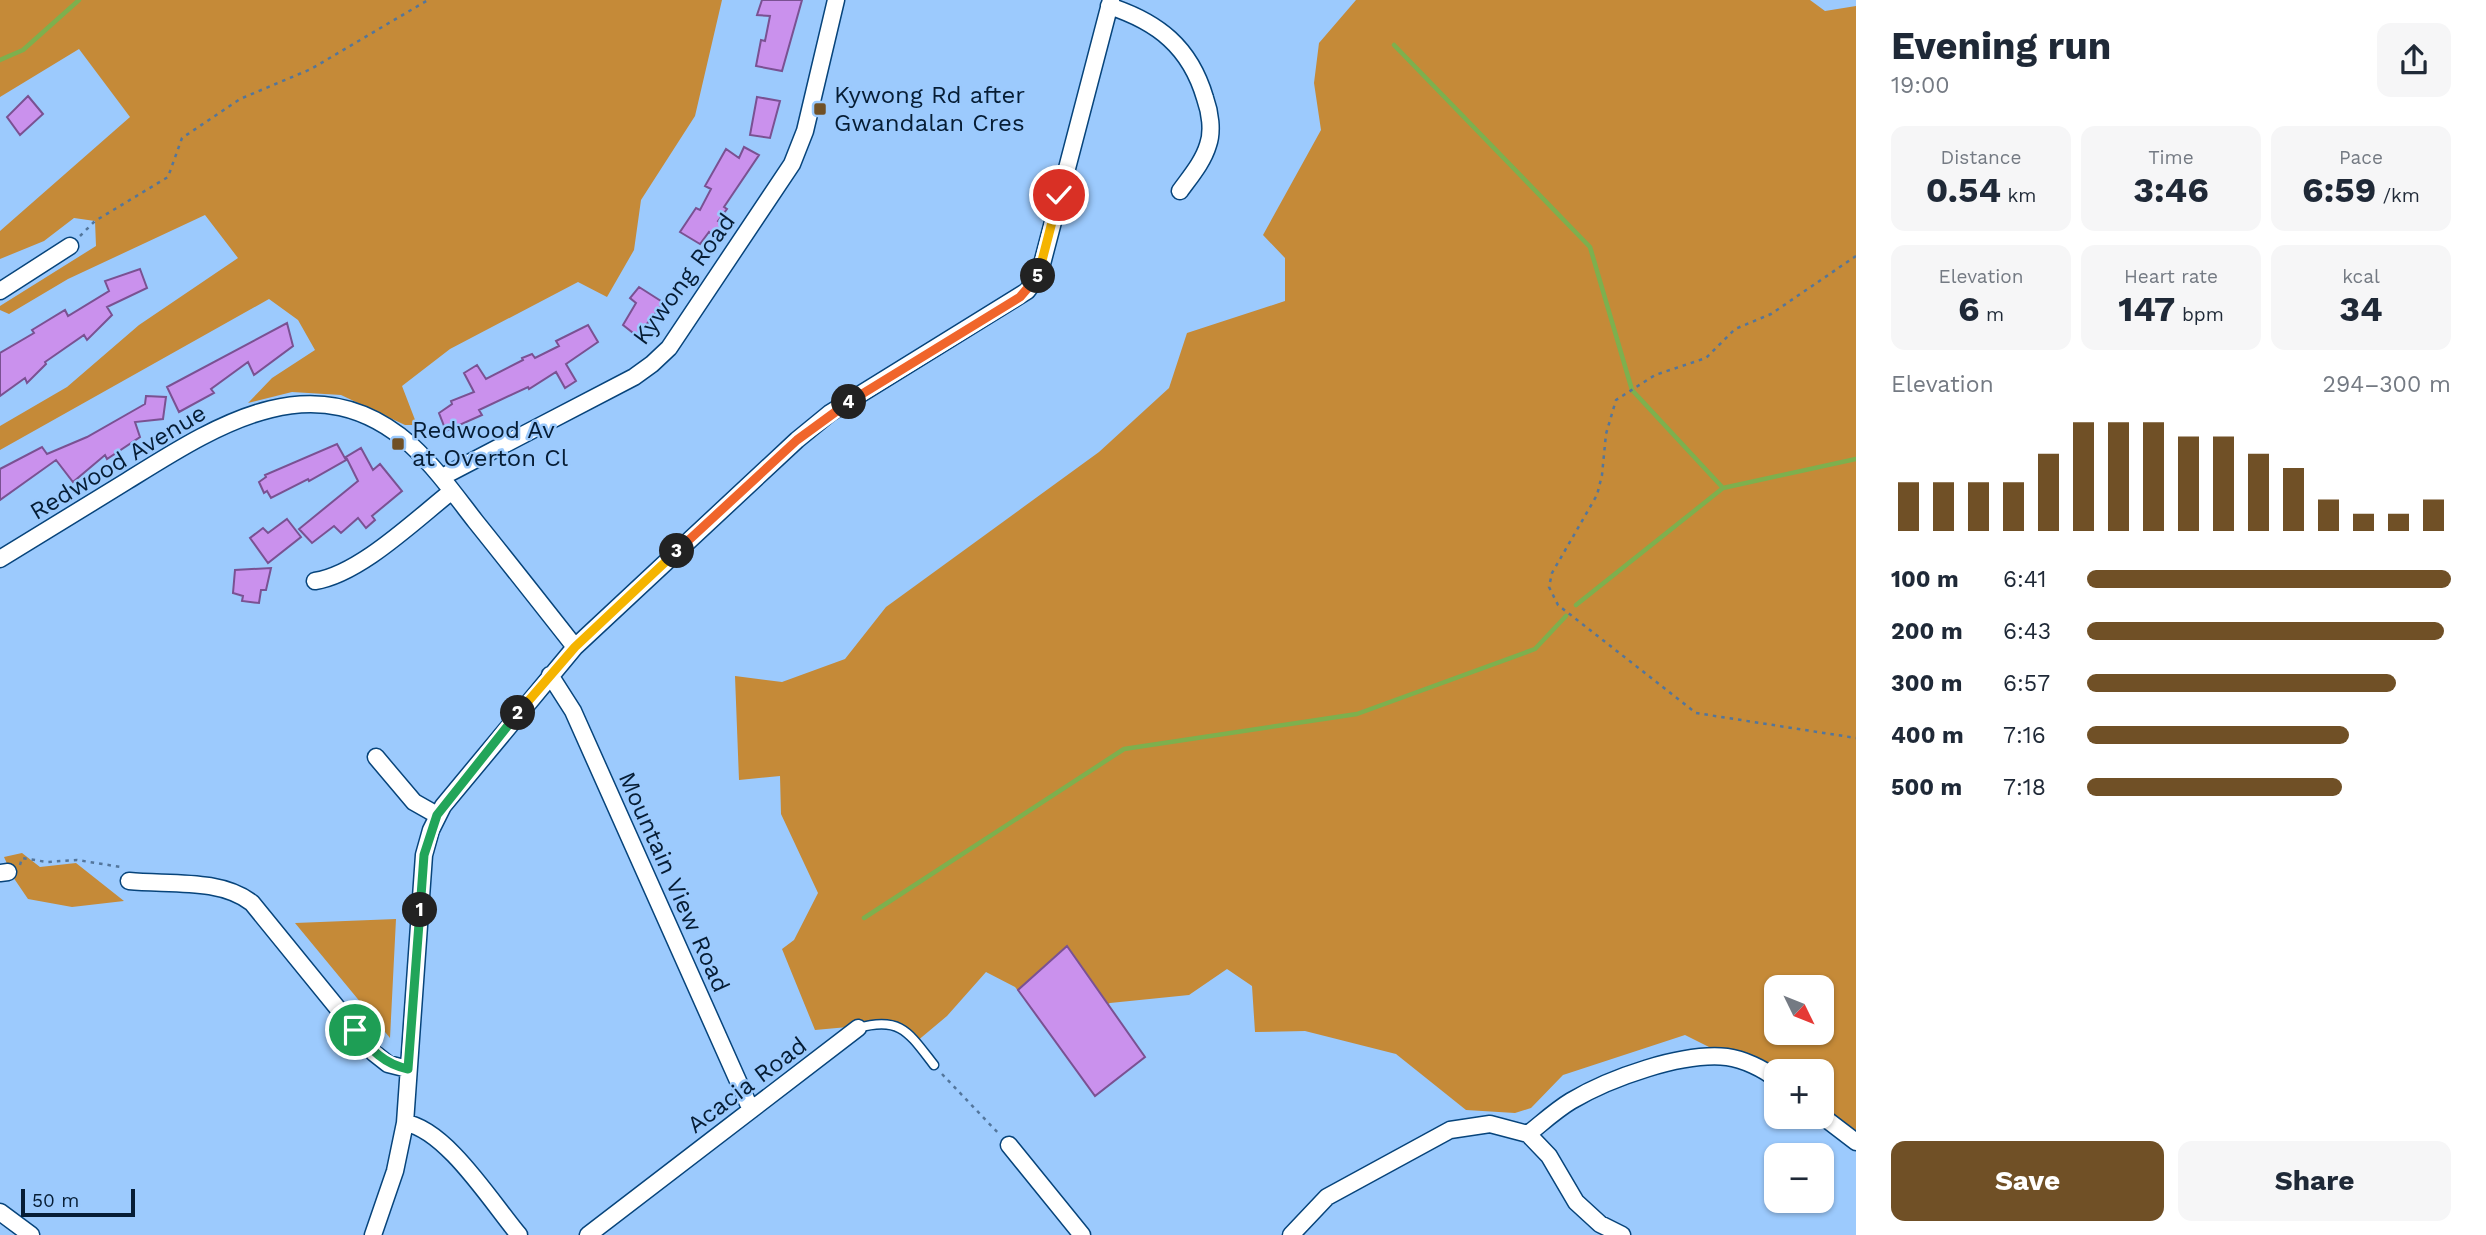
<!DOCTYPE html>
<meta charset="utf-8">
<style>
body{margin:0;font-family:"Work Sans",sans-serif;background:#f6f6f7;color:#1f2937;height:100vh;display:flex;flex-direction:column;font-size:26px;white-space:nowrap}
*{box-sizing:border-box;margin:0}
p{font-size:23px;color:#747a83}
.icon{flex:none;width:38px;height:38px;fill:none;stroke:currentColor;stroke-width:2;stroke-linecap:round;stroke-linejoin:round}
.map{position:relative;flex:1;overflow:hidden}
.drawer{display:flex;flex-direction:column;background:#fff;width:630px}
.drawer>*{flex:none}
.needle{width:46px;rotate:133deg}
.fabs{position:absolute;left:1764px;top:975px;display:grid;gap:14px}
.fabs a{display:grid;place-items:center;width:70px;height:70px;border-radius:14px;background:#fff;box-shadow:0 2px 5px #0004;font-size:35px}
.scale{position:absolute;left:21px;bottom:18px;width:114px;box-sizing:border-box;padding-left:7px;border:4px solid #061d35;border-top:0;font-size:19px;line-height:24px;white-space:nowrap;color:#061d35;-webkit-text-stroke:5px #9ccafd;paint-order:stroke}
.pin{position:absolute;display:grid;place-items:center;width:60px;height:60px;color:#fff;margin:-30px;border:4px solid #fff;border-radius:50%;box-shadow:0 2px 7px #0007}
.km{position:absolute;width:35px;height:35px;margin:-18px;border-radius:50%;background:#222;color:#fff;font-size:19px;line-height:35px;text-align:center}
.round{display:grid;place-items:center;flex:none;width:74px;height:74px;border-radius:14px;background:#f6f6f7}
.overview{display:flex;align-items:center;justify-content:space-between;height:119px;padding:0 35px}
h1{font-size:38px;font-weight:700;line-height:52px}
.stats{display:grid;grid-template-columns:repeat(3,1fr);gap:10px;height:119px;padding:7px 35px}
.stats div{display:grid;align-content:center;border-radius:14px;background:#f6f6f7;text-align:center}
.stats b{font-size:35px;font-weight:700}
.stats small{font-size:19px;font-weight:400}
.stats p{font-size:19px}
.chart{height:196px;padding:14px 35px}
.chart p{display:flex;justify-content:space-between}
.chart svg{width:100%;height:126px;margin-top:7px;stroke:#705026;stroke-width:6}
.primary-button{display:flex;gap:14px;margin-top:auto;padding:14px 35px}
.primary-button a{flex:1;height:80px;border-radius:14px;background:#705026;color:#fff;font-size:28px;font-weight:700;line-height:80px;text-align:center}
.primary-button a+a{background:#f6f6f7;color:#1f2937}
ul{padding:0 35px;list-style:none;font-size:23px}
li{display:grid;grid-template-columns:112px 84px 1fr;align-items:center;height:52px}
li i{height:18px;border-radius:9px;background:#705026}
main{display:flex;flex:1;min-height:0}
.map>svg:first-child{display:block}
</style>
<main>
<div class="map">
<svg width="1856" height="1235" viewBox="0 0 1856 1235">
<rect width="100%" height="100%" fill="#9ccafd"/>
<path fill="#c58a38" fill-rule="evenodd" d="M0,0H722L695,116L641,200L634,250L607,297L578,282L450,349L402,386L417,425H405L341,395L292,392L248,403L272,378L315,350L298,320L269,299L0,450V426L67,387L139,325L238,258L205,215L68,279L9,314L0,310V306L96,246L95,221L74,218L44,241L0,259V231L130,117L79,49L0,97Z
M1356,0H1810L1825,11L1856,6V1142L1822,1117V1071H1776L1729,1057L1685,1035L1563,1075L1531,1108L1515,1113L1466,1110L1396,1054L1305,1031L1255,1032L1252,986L1227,969L1189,995L1110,1003L1051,1033L1015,987L986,972L947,1016L916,1042L892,1023L815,1030L782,949L794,940L818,893L781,814L780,776L739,780L735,676L782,682L845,659L886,607L1099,452L1169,388L1187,333L1285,301V258L1263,235L1321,130L1314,83L1319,43ZM1776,987H1822V1032H1776Z
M22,853L40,867L76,863L124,901L72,907L28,899L13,877L4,857Z
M396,919L390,1038L295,923Z"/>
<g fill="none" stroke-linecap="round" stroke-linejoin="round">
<path stroke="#7db04e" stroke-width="4.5" d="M1394,45L1590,247L1632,390L1723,488
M0,60L23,50L79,0
M1576,605L1723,488L1856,459
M864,918L1124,749L1357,714L1535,649L1566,616"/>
</g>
<path fill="#ca91ed" stroke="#7a5192" stroke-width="2" d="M762,0H802L782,71L756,66L761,40L765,41L770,16L757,15Z
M28,96L43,114L20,135L7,117Z
M757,97L780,101L770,138L750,135Z
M744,147L759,155L724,207L727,209L718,221L724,225L715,237L709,232L700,244L680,232L696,208L700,210L711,189L705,186L726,149L739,158Z
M140,269L147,288L107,307L112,315L87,340L84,335L45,362L46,364L27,383L25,378L0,396V353L34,333L32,330L65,310L68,316L109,291L105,281Z
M639,287L664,303L637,336L623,325L636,303L630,298Z
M287,323L293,346L254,375L248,362L211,389L214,393L179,412L167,387Z
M588,325L598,342L566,364L576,381L565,388L556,372L529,389L528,387L479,410L482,415L446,431L439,413L452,404L451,401L474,392L464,373L477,365L486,379L523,360L522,358L532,354L535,358L559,346L556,341Z
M146,396L166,397L163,419L135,422L140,437L107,459L105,455L73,482L56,460L0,500V469L42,447L47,454L87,437L145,404Z
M337,444L346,460L309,481L308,479L271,498L267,491L264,493L259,482L266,477L265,475Z
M361,448L373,470L380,464L402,491L372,516L375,520L366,528L358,518L341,533L334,526L312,543L299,529L358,481L346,457Z
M287,519L301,537L268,563L250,538L263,528L268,533Z
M271,568L266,590H261L259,603L242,601L243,596L233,593L235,570Z
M1067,946L1145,1057L1095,1096L1018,990Z"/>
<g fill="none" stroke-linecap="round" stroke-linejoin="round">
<g stroke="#07447b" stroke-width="11">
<path id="lane" d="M858,1028C901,1016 909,1033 934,1065"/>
</g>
<g stroke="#07447b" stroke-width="19">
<path id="street" d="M1109,6C1158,22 1190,47 1205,98C1210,112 1213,131 1208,145C1203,162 1190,177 1180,191
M0,291L70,246
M442,477L634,377L652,364L669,348L792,164L805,131L836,0
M0,559C42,533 84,507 127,481C217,425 315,360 411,445C436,468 455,495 476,522C509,563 542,605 575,647
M315,581C360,574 415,520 452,491
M550,675L573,711L751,1110
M376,757L414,802L437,815
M0,873L8,872
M129,881C169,885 220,878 252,903L374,1053L388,1064L408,1069
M1822,1116L1856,1142
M405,1123C446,1129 492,1203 519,1235
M1528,1134L1549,1156L1576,1202L1600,1224L1622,1235
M1009,1145L1082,1235
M0,1212L31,1235
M373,1235L395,1171L405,1123L424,855L431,830L443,806L575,647L797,440L830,413L1027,291L1039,275L1042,264L1111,0
M588,1235L858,1028
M1291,1235L1327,1197L1450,1130L1490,1124L1528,1134C1542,1123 1556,1110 1571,1101C1610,1078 1682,1052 1727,1057C1743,1059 1764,1069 1776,1079"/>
</g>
<path stroke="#53769c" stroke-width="2.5" stroke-dasharray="3.5 5" stroke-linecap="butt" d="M80,236L95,221L168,177L182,138L240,99L311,69L428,0
M1856,256L1771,314L1735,329L1706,358L1655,375L1616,400L1606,434L1602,475L1597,495L1552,573L1549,587L1558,605L1696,713L1856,738
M20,865L22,858L47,862L77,860L121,867
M942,1074L1000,1135"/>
<use href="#lane" stroke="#fff" stroke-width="8"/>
<use href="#street" stroke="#fff" stroke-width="16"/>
</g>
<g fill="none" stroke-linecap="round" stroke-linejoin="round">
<g stroke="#fff" stroke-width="14">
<path id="split-1" d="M355,1030C371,1049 383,1064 408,1069L420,910"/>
</g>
<g stroke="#fff" stroke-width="14">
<path id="split-2" d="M420,910L424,855L437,815L518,713"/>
</g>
<g stroke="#fff" stroke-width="14">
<path id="split-3" d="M518,713L575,647L677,551"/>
</g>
<g stroke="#fff" stroke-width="14">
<path id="split-4" d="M677,551L797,440L849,402"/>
</g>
<g stroke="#fff" stroke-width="14">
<path id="split-5" d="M849,402L1020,297L1038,276"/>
</g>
<g stroke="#fff" stroke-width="14">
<path id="split-6" d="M1038,276L1059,195"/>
</g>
<use href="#split-1" stroke="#22a559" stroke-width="9"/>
<use href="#split-2" stroke="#22a559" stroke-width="9"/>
<use href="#split-3" stroke="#f5b400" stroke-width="9"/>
<use href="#split-4" stroke="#f0652b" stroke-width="9"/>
<use href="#split-5" stroke="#f0652b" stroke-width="9"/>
<use href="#split-6" stroke="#f5b400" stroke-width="9"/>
</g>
<g fill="#705026" stroke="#9ccafd" stroke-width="2.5">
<rect x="813" y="102" width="14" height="14" rx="3.5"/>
<rect x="391" y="437" width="14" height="14" rx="3.5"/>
</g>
<g text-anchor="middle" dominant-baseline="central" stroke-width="5" stroke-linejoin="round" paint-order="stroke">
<g font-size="24" fill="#061d35" stroke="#9ccafd" text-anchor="start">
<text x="834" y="95">Kywong Rd after<tspan x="834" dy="28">Gwandalan Cres</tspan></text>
<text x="412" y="430">Redwood Av<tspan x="412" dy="28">at Overton Cl</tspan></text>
</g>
<g font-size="24" fill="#061d35" stroke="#9ccafd">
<text transform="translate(684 279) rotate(-54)">Kywong Road</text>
<text transform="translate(118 462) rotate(-31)">Redwood Avenue</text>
<text transform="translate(674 882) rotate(66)">Mountain View Road</text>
<text transform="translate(747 1085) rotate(-37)">Acacia Road</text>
</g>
</g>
</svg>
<div class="fabs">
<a><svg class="needle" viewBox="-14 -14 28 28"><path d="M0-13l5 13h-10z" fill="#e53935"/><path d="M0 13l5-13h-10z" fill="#747a83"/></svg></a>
<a>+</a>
<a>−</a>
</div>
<div class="scale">50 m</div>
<div class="pin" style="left:355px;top:1030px;background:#1e9e55"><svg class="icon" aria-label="arrive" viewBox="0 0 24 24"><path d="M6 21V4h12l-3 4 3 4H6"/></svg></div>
<div class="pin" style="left:1059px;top:195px;background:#d93025"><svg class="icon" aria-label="check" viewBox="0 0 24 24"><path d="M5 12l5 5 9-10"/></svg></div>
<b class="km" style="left:420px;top:910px">1</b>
<b class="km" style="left:518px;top:713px">2</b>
<b class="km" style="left:677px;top:551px">3</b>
<b class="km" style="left:849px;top:402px">4</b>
<b class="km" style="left:1038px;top:276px">5</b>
</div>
<section class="drawer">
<div class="overview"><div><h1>Evening run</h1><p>19:00</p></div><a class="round"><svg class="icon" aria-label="share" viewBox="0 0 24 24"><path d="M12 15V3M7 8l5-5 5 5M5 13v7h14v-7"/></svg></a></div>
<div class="stats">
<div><p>Distance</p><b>0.54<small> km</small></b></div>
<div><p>Time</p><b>3:46</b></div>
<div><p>Pace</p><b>6:59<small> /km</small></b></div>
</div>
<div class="stats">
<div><p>Elevation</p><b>6<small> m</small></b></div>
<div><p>Heart rate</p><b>147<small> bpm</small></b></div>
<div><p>kcal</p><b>34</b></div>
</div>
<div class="chart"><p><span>Elevation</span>294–300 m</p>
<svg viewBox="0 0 160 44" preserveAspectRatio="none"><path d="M5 44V27M15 44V27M25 44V27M35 44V27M45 44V17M55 44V6M65 44V6M75 44V6M85 44V11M95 44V11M105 44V17M115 44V22M125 44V33M135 44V38M145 44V38M155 44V33"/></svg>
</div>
<ul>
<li><b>100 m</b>6:41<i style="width:100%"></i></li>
<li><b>200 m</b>6:43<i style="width:98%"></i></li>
<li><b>300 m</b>6:57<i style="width:85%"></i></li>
<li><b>400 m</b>7:16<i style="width:72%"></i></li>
<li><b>500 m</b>7:18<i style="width:70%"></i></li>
</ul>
<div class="primary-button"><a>Save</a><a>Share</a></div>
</section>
</main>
